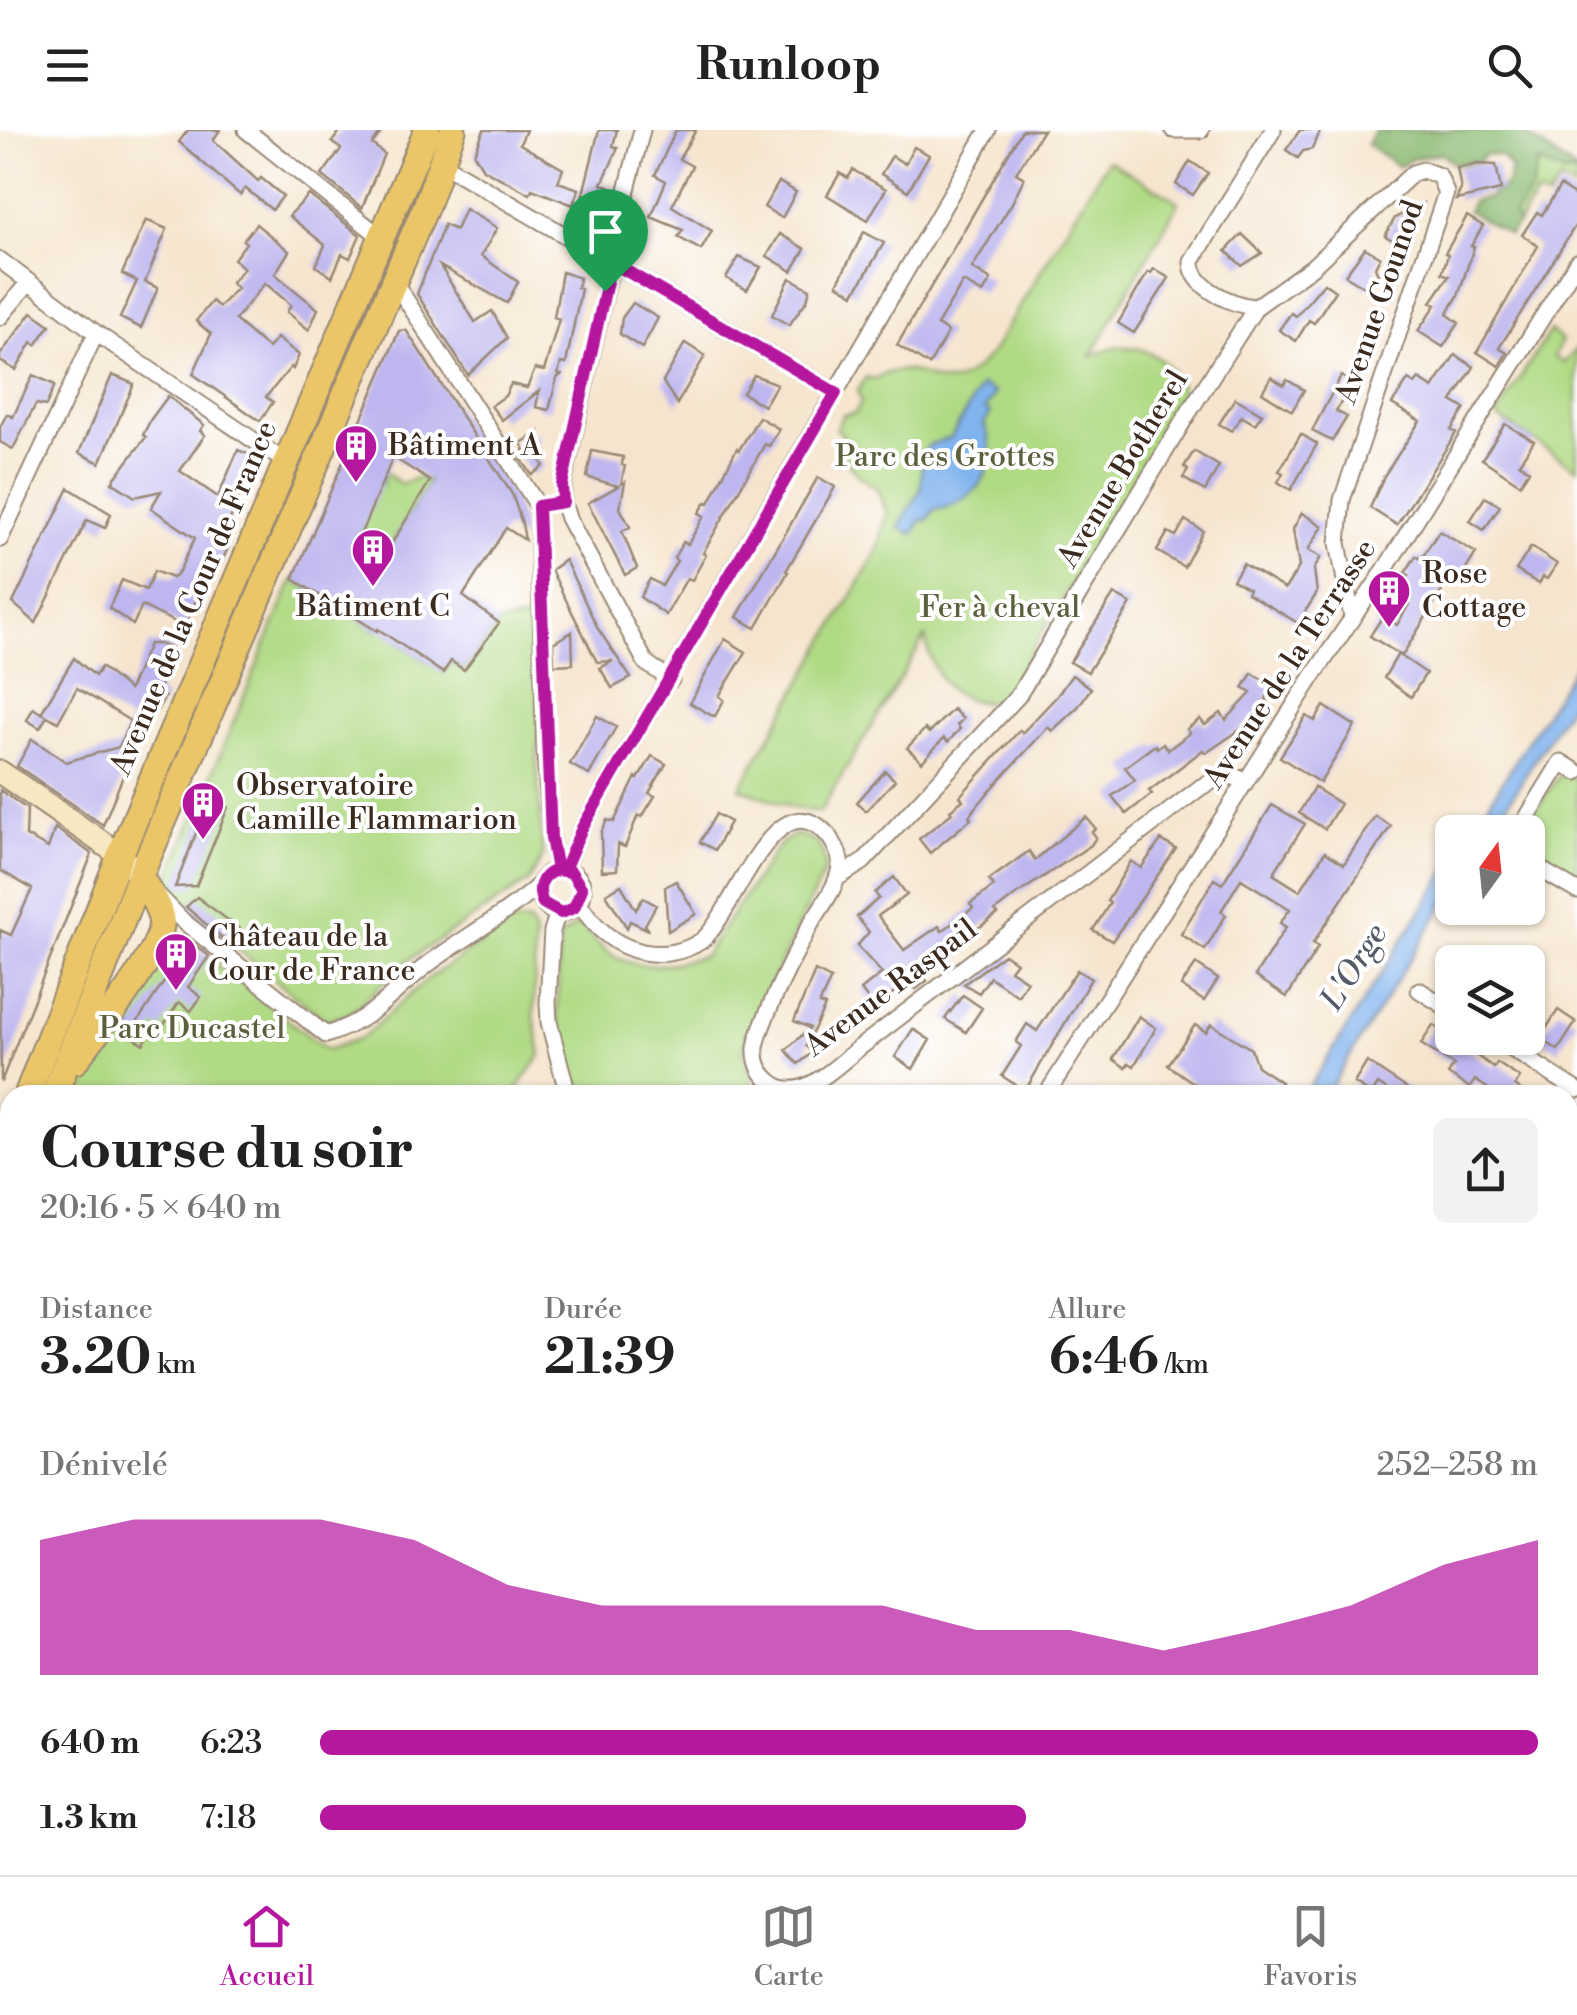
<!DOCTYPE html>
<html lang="fr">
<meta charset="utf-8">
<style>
body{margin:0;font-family:"Libre Bodoni",serif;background:#f2f2f2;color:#222;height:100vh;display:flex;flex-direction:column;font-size:38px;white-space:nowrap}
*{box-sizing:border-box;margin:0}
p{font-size:32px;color:#767676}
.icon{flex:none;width:55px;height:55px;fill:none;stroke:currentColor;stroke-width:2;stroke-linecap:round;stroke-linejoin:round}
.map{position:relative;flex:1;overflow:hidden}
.side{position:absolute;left:0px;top:955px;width:1578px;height:790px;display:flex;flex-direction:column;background:#fff;border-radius:30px 30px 0 0;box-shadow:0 2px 8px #0004}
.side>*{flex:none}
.needle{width:65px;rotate:15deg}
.buttons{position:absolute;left:1435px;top:685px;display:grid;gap:20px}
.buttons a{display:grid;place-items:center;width:110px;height:110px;border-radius:15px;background:#fff;box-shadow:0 2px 8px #0004;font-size:50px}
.pin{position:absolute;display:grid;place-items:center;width:85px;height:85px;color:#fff;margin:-102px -42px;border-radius:50% 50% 50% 0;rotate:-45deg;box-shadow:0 0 10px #0007}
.pin .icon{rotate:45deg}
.round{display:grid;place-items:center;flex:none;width:105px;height:105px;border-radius:15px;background:#f2f2f2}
.overview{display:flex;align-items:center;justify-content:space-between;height:170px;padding:0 40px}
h1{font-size:55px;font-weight:800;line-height:75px}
.stats{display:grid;grid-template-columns:repeat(3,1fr);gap:15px;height:170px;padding:10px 40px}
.stats div{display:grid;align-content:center}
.stats b{font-size:50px;font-weight:800}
.stats small{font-size:28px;font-weight:400}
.stats p{font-size:28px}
.chart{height:280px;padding:20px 40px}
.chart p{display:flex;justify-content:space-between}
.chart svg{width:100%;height:180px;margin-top:10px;fill:#b5179e;opacity:.7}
ul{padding:0 40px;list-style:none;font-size:32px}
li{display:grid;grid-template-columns:160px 120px 1fr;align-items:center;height:75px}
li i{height:25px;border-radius:12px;background:#b5179e}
header{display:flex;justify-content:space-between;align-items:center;height:130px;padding:0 40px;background:#fff;font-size:45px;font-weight:800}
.dock{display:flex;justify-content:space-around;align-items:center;height:140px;border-top:2px solid #e0e0e0;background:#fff;font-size:28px;color:#767676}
.dock a{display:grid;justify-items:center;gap:5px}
.dock .selected{color:#b5179e}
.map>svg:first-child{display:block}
</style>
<header><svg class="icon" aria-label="menu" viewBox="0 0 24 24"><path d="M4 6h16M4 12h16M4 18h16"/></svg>Runloop<svg class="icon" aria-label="search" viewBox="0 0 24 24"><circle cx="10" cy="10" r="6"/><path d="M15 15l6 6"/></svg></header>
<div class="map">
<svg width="1577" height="1745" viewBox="0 0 1577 1745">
<rect width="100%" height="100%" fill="#fff"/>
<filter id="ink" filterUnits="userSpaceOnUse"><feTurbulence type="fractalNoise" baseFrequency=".01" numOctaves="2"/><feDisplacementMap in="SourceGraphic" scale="20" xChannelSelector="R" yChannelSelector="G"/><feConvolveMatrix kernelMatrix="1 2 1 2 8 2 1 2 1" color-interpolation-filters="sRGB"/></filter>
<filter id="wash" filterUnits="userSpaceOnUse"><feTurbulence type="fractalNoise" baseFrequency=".0048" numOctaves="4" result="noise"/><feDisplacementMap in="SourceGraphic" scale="40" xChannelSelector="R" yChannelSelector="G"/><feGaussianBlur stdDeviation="2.25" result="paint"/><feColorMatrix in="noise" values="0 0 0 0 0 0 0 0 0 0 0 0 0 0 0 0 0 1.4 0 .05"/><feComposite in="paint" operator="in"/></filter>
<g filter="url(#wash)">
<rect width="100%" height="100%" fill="#f6e5ce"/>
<path fill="#b1da85" stroke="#768252" stroke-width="2.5" d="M1108,30L1179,72L1091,226C1098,224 1106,219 1114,218C1149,212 1179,237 1183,270L1000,572C951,576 934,549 925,507L820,682L794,678L740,658L877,422L887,383L878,359L858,345L843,326L842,303L836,299L843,285L855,283L861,272L858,261L866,247L874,249C929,217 935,290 992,222Z
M1539,31L1573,44L1577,42L1575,60L1560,51L1548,69L1536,65L1518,94L1514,85L1531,61Z
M1550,201L1562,210L1554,227L1564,233L1577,218V339L1496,286Z
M380,338L401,354L416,348L430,351L389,418L427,443L393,490L406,500L398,512L443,543L451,531L464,540L499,493L535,488L539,592L537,632L543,727L529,751L410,829L349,884L326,891L179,772L176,760L169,758L167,752L293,449L377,501L397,475L390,469L405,454L403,451L411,440L399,431L400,426L375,416L359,451L352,446L355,442L342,434L354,407L359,408L364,395L361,393L377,354L382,355L385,346L378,340Z
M1566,645L1577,650V755L1528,726V702H1522L1557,648Z
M796,704L817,712L824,726L825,740L746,906L743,925L757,965H577L557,885L560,807L580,793C615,844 651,840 704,826L779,715Z
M513,792L529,793L535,803L534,886L541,925L513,965H81L98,922L177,804L327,920L363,907L426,850Z"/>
<path fill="#8cba72" stroke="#647248" stroke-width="2.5" d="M1376,0L1387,3L1389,0H1520L1577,42L1564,44L1538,32L1531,61L1514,85L1518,94L1509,105L1468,81L1472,71L1491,67V62L1501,60L1508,52L1511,39L1502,26L1485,24L1479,31L1455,35L1442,23L1412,29L1399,37L1367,14Z"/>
<path fill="#81b4ee" stroke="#5e6f86" stroke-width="2.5" d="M981,255L995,263L985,279L991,282L984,294C1002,335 978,374 934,380L927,391L922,389L913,404L899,397L921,359L922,327L929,315L951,307Z
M1577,532V563L1490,702H1471Z
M1452,732V762L1326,965H1304Z"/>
<g id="blocks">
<path fill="#bdb6ef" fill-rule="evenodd" d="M188,0H220L213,10L258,51L261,48L283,66L272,80L245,58L240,65L179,12Z
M341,0H383L372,14L384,24L362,78L322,45L341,19L332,12Z
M484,0H526L520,14L563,39L558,52L579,59L573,75L532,59L530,64L483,39L474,24Z
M599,0H617L613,16L618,18L602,54L609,56L603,75L582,68Z
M676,0H696L679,29L692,36L672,76L712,101L701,120L678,107L683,100L651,87L666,51L655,45Z
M1022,0H1043L1016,43L1024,48L1012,73L972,138L991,150L983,163L963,152L937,195L948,202L929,235L897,215Z
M1300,0H1321L1312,19L1303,21L1298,28L1286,20Z
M914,17L929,25L908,61L881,44L892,26L905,34Z
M1190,31L1208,43L1193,65L1176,54Z
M1478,34L1496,35L1501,60L1456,70L1461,59L1457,38Z
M853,40L886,59L868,90L827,65L840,43L848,48Z
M779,52L796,62L782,88L764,77Z
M1560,56L1577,67V93L1499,218L1507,223L1499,236L1477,222L1538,116L1522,105L1537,82L1542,85Z
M309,65L360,105L350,128L342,124L332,147L316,136L325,115L289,86Z
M1422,74L1407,101L1410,103L1404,116L1385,106L1395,88Z
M465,79L497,98L481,126L518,152L507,173L440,136L475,192L492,181L507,208L468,245L417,164L444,95L456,100Z
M1467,86L1483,96L1471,116L1474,117L1458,166L1447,184L1459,193L1443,217L1418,201L1436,175L1431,172L1449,146L1442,143L1448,125L1445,123Z
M146,90L167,99L145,152L158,158L141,198L120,188L137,151L122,144Z
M256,94L289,121L275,144L318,179L309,200L287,182L291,175L265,153L235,190L268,218L277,208L299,225L293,239L291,237L266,267L273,272L260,291L193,244L211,204L196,191L212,171L219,177L237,158L231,153L244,138L234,129L246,113L243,110Z
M864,102L884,113L854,164L837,154Z
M780,104L805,119L792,141L767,126Z
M1242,104L1262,123L1242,136L1226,121Z
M1365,118L1380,127L1375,137L1378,144L1368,159L1345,145Z
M739,127L761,137L747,160L726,148Z
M1154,139L1169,148L1134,203L1118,193L1148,142L1151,143Z
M562,142L580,148L577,157L581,159L566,234L561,233L558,244L561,245L557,248L549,280L536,277L539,261L502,290L491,276L505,266L511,254L527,258L535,239L544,241L559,189L554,187Z
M790,148L810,159L807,170L789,195L772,185Z
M1324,153L1335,161L1314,193L1309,190L1296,211L1279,200L1291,183L1296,186Z
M633,173L658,188L642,218L620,204L622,188Z
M32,182L50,195L36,215L32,212L16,240L0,231V225Z
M406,200L512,364L522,393L525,410L506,398L463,466L499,493L464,540L451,531L443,543L378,499L377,501L293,449L399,201ZM393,327L430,351L387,421L359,408Z
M685,213L705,226L677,274L663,252Z
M1455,225L1474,237L1452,271L1465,279L1451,300L1456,303L1397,395L1370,378L1384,346L1420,291L1392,274L1408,250L1415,254L1419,249L1433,258Z
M33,245L55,255L46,276L36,274L13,319L0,312V297L7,284L13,287Z
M112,245L134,254L100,333L79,323Z
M754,245L777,254L764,276L743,263Z
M1341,246L1352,253L1336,281L1347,287L1332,311L1312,301Z
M1271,247L1284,255L1287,250L1304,260L1292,281L1262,262Z
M168,266L204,295L200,301L205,305L180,341L218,367L238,320L256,327L221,411L229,415L221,434L212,431L185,497L142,476L133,495L109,478L122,450L146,460L154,441L172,448L177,445L195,408L151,378L161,361L135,367L112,352L146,307L143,305L151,289Z
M1235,268L1262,284L1255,294L1241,286L1232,301L1219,294Z
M759,287L779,299L769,316L765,314L703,423L706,425L692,450L687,448L666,485L640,467L650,449L662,456L677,431L674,428L683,412L688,414L704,386L699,383L706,372L709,373L737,318L739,320Z
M1505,294L1534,311L1519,333L1529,340L1520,354L1482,329Z
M539,302L535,321L544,336L532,345L518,324L525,320L521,313Z
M1301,304L1317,314L1291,360L1278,352L1283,343L1279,341Z
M592,321L623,327L622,335L625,336L621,354L625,352L620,378L630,397L622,401L637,438L625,445L588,373L618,356L587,347Z
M1194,321L1219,336L1205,361L1183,348L1188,340L1184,337Z
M818,347L835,357L786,441L788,442L756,498L737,487Z
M69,358L111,384L105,398L87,390L36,493L13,473Z
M1485,367L1500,376L1484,400L1470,391Z
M1302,383L1323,396L1308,420L1321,427L1314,439L1317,463L1298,493L1247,463L1249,459L1233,450L1243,434L1285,459L1299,437L1293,399Z
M1185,390L1203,401L1184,437L1157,421L1168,402L1176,406Z
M1439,401L1476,423L1462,446L1454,441L1402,526L1370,506L1383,486L1397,495L1409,474L1398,466L1409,445L1405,443L1416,426L1421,429Z
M1531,417L1557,434L1547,449L1543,447L1539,454L1516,440Z
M565,430L598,499L631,548L612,558L600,538L613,531L597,532L551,440Z
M1114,464L1131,474L1088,542L1070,532Z
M572,502L573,534L554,535L553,513Z
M725,509L746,522L719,566L724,570L715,586L711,585L690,573Z
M149,514H159L175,520L157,563L165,567L156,582L150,580L103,695L17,636L32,609L66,632L119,617L130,591L77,558L58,592L42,583L47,586L40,598L27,590L33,578L41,583L74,528L95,546L101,537L129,560Z
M1398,524L1426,543L1411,567L1384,548Z
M1252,543L1273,556L1266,569L1268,572L1247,595L1206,623L1203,620L1149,661L1152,664L1126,684L1112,666L1135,650L1125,637L1155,615L1157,618L1163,613L1168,620L1190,603L1187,599L1200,589L1205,595L1221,583L1226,590L1251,563L1243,558Z
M1072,545L1091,558L1078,577L1052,601L1048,597L987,664L969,686L971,689L930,723L919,709L952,683L950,680L963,670L960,666L1020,600L1022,603L1057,566Z
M1324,576L1355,596L1320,653L1280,627L1306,586L1315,591Z
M953,579L963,589L957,595L960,599L948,612L944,608L922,632L907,618L925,599L929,603Z
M597,586L616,597L589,645L570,634Z
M652,626L666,634L649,663L655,666L642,687L638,685L625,717L618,714L617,740L602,741L601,703L607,690L614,692L636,647L638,649Z
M885,641L895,650L866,681L857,672Z
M1314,657L1340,674L1325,699L1299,683Z
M0,660L27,679L26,706L48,718L55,698L92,724L1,952L0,800L11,805L32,759L0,740Z
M209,670L228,677L221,695L196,756L175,757Z
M1272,675L1305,694L1273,744L1300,761L1325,722L1344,734L1375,686L1391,696L1313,813L1318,817L1287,867L1255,846L1286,797L1280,793L1290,779L1241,749L1221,781L1226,785L1205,820L1181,804L1214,749L1222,754Z
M716,684L730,692L715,720L700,712Z
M1086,687L1096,699L1092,702L1096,707L1091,715L1013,767L995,781L998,784L919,840L927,851L916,859L909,850L875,878L861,860L882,843L857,816L869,802L857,787L879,768L875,763L894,747L907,765L878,786L904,820L939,796L942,801L973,778L970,774L994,756L989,750L1029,721L1035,730Z
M1161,710L1176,719L1112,811L1093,800L1110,773L1107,771L1131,731L1141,738Z
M676,751L696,784L668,801L665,757Z
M621,755L636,780L643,768L656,775L645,795L649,800L630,791L627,798L606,764Z
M197,767L244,802L231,813L221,807L186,777Z
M191,812L209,826L188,857L201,867L191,881L179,872L161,899L156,896L143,914L129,904Z
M1004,824L1016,832L1010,840L1027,851L1018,866L990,847L979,863L964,854Z
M1196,834L1218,849L1204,871L1181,856Z
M1077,840L1091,849L1025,961L1002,946L1021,916L1016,912L1027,894L1037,901Z
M815,841L831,849L819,874L825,876L806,916L812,923L798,934L786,920L810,898L794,891Z
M963,865L982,878L966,902L945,889Z
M1558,880L1576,892L1558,920L1540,908Z
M1139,886L1156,898L1134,936L1129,933L1126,938L1113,929Z
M1211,894L1251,919L1257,936L1281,952L1272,965H1188L1195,954L1168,935L1195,895L1206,902Z
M1433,895L1494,938L1497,933L1520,948L1515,956L1529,965H1498L1475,950L1470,958L1448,944L1454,935L1421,914Z
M913,899L930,910L913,939L895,927Z
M1367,932L1408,959L1404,965H1395L1378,954L1373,962L1367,961L1354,953Z"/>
</g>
</g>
<g filter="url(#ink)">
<use href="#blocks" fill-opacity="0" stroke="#988876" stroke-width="2.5"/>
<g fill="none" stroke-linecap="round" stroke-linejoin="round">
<g stroke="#988876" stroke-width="19">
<path id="street" d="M246,0L382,108
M642,0L611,123L610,141L563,355V372L568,388L646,533L671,550
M1173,0H1201
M1273,0L1192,131C1191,157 1233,176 1256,177L1312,137L1413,43L1423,40L1439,46L1446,63L1342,370L1338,413L1352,487
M439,32L836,263
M0,130L96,203L287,333
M394,151L538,376L545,622L551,708L557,740
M0,187L28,153
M0,409L96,203
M1518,702L1561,632L1577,642
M1528,732L1577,761
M539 761a22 22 0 1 1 44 0a22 22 0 1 1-44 0Z
M564,740L582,698L988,0
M837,748L863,732L1018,566L1187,285L1256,177
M157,764L183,791L326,905C376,888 388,865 427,835C465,807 506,785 541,753
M579,773C594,797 614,816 643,822C662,826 685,822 701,811C733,788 773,648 826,703C832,709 839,722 840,730C842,753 818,780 808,799C794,825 761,890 756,917C755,931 759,942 771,952C800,976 836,936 859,918L1201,657C1218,648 1228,642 1245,651
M558,782L552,801L548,873L549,892L568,965
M1419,860L1452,881
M1494,908L1577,960
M1046,965L1313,546L1379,449L1577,132
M1568,1410L1577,1419
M747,1735L749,1745
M881,1735L897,1745
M1449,1735L1456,1745
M491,1745L529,1735
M867,1745V1735
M1124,1745L1133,1735"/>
</g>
<g stroke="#988876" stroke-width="26">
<path id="secondary" d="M0,642L120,725L140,746
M1568,1127L1577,1112
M1568,1671L1577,1682
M179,1745L195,1735"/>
</g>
<g stroke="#988876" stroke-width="29">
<path id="primary" d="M75,931C94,905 167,818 161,789C159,775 147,759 140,746
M27,965L120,725L427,0
M54,965L140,746L426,76L453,0
M0,1044L10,1013
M0,1131L10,1098"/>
</g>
<use href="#street" stroke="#fff" stroke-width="15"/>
<use href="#secondary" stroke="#f7e8c3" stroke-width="22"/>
<use href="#primary" stroke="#eac669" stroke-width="25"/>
</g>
</g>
<g fill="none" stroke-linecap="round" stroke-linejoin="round" filter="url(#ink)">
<g stroke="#fff" stroke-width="20">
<path id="route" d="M605,161L562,355L563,372L538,376L551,708L557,740L571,742L582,759L574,778L561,783L543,773C535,756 544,739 564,740L582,698L836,263L611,132L605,161"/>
</g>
<use href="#route" stroke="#b5179e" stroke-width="12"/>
</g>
<defs>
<g id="building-pin" transform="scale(2.25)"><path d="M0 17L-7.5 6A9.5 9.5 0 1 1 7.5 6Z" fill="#b5179e" stroke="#fff"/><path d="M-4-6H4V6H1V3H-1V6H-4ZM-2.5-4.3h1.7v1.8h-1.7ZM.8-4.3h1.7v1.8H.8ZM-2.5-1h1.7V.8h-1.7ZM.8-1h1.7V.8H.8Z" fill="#fff"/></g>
</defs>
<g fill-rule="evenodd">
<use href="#building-pin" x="356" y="316"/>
<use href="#building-pin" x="373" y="420"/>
<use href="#building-pin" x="1389" y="461"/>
<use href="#building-pin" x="203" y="673"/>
<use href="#building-pin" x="176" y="824"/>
</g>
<g text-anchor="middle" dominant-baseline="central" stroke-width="8" stroke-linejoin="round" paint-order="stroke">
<g font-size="30" fill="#3b2a1e" stroke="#fff">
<text transform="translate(1380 172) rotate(-71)">Avenue Gounod</text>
<text transform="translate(1123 339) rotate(-59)">Avenue Botherel</text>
<text transform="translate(194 468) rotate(-67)">Avenue de la Cour de France</text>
<text transform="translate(1290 534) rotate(-57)">Avenue de la Terrasse</text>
<text transform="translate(891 858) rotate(-37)">Avenue Raspail</text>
</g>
<g font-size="30" fill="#3b2a1e" stroke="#fff" text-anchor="start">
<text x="388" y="316">Bâtiment A</text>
<text x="1422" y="444">Rose<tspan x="1422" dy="34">Cottage</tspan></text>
<text x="373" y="477" text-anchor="middle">Bâtiment C</text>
<text x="236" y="656">Observatoire<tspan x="236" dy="34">Camille Flammarion</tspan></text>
<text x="208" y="807">Château de la<tspan x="208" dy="34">Cour de France</tspan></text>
</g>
<g font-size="30" fill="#5e5f3d" stroke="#fff">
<text x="945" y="327">Parc des Grottes</text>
<text x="1000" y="478">Fer à cheval</text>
<text x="192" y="899">Parc Ducastel</text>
</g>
<g font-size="32" font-style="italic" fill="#545a67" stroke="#fff">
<text transform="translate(1354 837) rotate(-58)">L'Orge</text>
</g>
</g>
</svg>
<div class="buttons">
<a><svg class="needle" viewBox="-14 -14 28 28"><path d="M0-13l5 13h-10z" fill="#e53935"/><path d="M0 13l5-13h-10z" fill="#767676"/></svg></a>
<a><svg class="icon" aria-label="layers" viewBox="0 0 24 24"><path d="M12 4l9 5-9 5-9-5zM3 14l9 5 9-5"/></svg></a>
</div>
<div class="pin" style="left:605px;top:161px;background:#1e9e55"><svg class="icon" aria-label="arrive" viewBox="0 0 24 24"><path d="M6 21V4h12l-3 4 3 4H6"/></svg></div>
<section class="side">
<div class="overview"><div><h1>Course du soir</h1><p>20:16 · 5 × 640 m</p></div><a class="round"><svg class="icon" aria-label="share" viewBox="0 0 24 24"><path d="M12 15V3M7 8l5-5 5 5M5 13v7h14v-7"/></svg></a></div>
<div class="stats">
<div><p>Distance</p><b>3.20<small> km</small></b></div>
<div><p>Durée</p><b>21:39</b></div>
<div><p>Allure</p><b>6:46<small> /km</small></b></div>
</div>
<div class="chart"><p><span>Dénivelé</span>252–258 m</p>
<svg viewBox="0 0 160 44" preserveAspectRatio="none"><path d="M0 44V11L10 6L20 6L30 6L40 11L50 22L60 27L70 27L80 27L90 27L100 33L110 33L120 38L130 33L140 27L150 17L160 11V44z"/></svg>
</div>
<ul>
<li><b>640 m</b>6:23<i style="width:100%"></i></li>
<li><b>1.3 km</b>7:18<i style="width:58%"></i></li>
</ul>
</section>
</div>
<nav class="dock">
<a class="selected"><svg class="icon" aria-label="home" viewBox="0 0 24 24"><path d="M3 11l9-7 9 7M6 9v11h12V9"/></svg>Accueil</a>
<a><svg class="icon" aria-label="map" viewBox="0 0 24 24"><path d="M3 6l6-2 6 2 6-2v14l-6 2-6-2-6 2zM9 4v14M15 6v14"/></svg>Carte</a>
<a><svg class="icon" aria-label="saved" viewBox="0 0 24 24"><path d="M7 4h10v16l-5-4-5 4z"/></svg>Favoris</a>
</nav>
